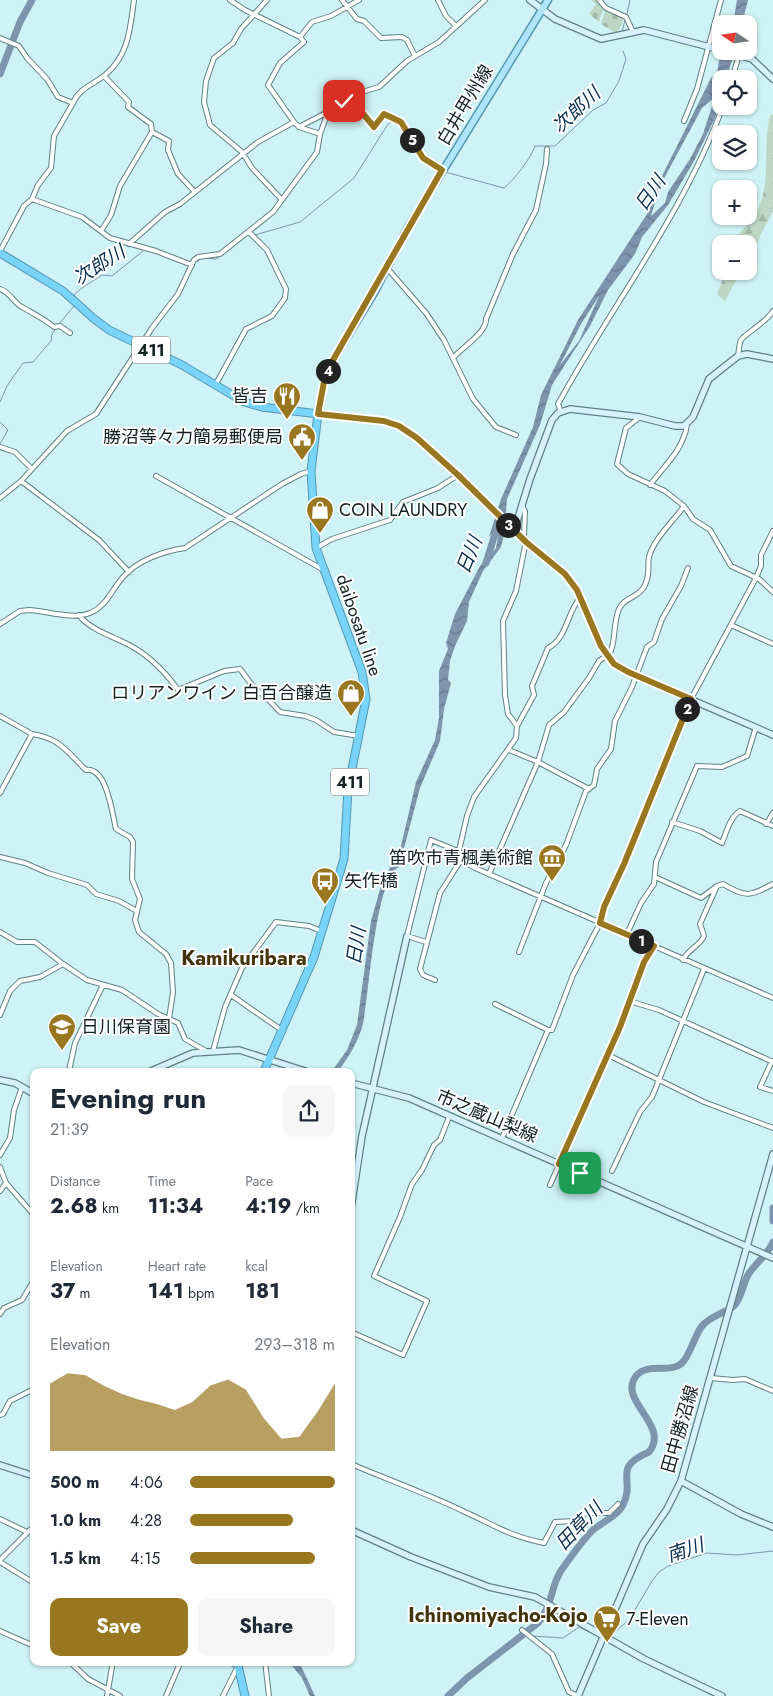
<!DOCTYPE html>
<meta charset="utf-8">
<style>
body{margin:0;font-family:Jost,"Noto Sans JP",sans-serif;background:#f6f6f7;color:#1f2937;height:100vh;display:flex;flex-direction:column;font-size:19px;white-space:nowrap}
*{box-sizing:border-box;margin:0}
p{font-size:16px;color:#747a83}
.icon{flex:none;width:28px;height:28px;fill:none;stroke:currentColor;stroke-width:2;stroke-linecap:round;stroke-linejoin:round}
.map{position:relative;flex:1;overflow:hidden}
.details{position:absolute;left:30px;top:1068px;width:325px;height:598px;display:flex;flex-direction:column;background:#fff;border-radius:10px;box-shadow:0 1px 4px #0004}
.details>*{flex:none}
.needle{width:32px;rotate:283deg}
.tools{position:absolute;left:712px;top:15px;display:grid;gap:10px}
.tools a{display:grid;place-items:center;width:45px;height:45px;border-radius:10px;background:#fff;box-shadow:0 1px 4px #0004;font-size:25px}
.pin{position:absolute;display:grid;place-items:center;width:42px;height:42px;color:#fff;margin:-21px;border-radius:10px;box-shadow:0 2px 8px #0006}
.km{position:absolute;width:25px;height:25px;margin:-12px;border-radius:50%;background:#222;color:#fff;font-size:14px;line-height:25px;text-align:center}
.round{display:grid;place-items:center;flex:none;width:52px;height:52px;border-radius:10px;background:#f6f6f7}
.headline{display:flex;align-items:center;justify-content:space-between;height:85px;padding:0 20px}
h1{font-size:28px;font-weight:700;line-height:38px}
.figures{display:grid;grid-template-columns:repeat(3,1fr);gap:8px;height:85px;padding:5px 20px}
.figures div{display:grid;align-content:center}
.figures b{font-size:21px;font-weight:700}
.figures small{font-size:14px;font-weight:400}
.figures p{font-size:14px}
.chart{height:140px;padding:10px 20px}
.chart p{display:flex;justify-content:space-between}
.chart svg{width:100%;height:90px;margin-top:5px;fill:#997720;opacity:.7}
.action{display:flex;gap:10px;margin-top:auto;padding:10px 20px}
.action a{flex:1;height:58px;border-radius:10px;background:#997720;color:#fff;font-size:20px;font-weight:700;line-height:58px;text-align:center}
.action a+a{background:#f6f6f7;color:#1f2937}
ul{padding:0 20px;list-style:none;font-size:16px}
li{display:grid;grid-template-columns:80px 60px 1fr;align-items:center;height:38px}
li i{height:12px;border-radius:6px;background:#997720}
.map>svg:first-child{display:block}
</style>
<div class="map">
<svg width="773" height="1696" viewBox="0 0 773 1696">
<defs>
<pattern id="forest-firs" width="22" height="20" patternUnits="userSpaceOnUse" patternTransform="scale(1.25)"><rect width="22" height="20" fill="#bcd7c5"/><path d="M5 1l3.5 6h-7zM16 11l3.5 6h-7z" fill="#a1b8a9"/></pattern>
<pattern id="cemetery-stones" width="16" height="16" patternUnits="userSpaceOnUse" patternTransform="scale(1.25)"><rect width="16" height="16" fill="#bcd7c5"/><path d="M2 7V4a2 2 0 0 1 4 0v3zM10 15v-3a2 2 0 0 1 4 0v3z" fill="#a1b8a9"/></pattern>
<pattern id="water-waves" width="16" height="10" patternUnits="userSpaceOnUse" patternTransform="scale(1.25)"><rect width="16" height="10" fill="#7e95ae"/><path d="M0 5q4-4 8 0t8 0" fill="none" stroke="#66798d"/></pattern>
</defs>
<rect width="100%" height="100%" fill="#cef2f5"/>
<path fill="url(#forest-firs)" d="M773,114V211L760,236L757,246L749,254V244H734L736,238C744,227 757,215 761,202C770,176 763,144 770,116Z
M726,271H741L725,301L717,294Z"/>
<path fill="url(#cemetery-stones)" d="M591,0H597L603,9L599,22L589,14L596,4Z
M606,9L624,18L617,34L601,24Z"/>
<path fill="url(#water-waves)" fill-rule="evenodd" d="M737,0H748L742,24H733Z
M724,51H735L726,79H721V97L715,118L693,163L668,205L642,237L635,254L608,290L590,326L552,385L540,425L507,499L504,535L501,547L483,571L469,602L467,621L455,646L450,661L448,680L451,683L444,709L440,741L420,788L399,867C375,878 369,997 363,1024C358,1042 349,1057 338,1071H332L347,1050L357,1025L371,921L381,886L401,846L416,782L435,740L439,718V671L448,649L446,643L455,614L480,566L496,548L500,525L489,537L501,499L533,427L541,395L578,320L647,214L657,186L711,78L717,73L719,61ZM715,97L703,134L690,159L668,192L665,203L651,216L660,186L702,108ZM599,296L579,341L560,365L581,324Z
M288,1661H296L302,1668L315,1696H310L302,1678Z"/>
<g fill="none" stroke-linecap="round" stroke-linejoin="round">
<path stroke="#7e95ae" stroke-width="1" d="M627,14L630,0
M622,32L625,20
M445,172L504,188C514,180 531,158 535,146H555L593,110L606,103L619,81L626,59L623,51
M255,235L300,222L354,178L388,124L395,120
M151,247L159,250
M196,262L201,258L216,259L246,236
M78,300L74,295C83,286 92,282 102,275L112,276L143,251
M59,324L74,306
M0,402L7,386L23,363L33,362L51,341L52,334L57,327
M0,422L8,430L0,444
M523,1636H528
M532,1636L563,1638L579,1627L601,1638
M609,1637L629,1620L652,1581L659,1572L668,1566L707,1553L737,1555L773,1551"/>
<path stroke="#7e95ae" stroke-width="7" d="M0,74L20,22L32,0
M486,563L499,521
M773,1208V1221
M448,1696L467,1678L538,1623C554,1604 550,1583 565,1565C574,1553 583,1539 594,1529C603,1522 618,1515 623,1505C636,1479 611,1468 649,1452C671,1425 617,1401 636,1376C648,1362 670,1374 682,1363C689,1357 695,1335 702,1326C709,1317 724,1313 734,1306C741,1299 743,1284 748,1275C755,1263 768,1255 773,1242"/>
<g stroke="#608184" stroke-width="6">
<path id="street" d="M230,0L245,10L300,37L304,42L280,63L268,85L294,122L299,127L320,134
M267,0L241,29L233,43L214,58L206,81L204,102L210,125L242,152L252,168L282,200
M342,0L357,19L364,21L381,38L402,37L407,40L415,56
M438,0L446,16L456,26
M599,0L606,8L626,17L633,32
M300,37L312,22L331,16L359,0
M0,38L19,46L27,58L47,79L58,97L73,103C79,88 93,85 105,75C129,55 130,29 134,0
M104,76L129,102L128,107L151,124L152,132L169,141L168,150L178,174L195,192
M732,79L739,55
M347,100L360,110L375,127L384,114L401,122L423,158L442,170
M684,121L697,89L721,0
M299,127L328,112L359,93L379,87L407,61L439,42L485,0
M32,199L82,217L110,238L156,251L192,265
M101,231L111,215L120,186L152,132
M129,244L165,212L180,204L258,142L294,122
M0,251L24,206L32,199L38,185L51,168L54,136L73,103
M387,268L426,313L444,340L473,399L496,427L516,435
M0,289C10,292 14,303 22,307C34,314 43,318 54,327L60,326L70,333
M738,356C739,351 739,344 741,340C743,335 766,323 773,311
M454,357C463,347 487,332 486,319L513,254L536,210L546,164L547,149
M216,384L246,329L272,316L285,298L286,289L267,250L249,232
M561,412L558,404C612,305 684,213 723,106
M640,417L626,428L617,464L628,474L665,491L684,506L693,519L710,530L731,566L759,579L773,592
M0,447L15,452L32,469
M156,476L322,569
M21,481L99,540L129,572
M650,485C665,465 683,450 687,425
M0,498L21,481L67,431L96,414L152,328L178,294L194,260L198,257L220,254L273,212L317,152L320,134L328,112
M522,506L525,511L524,535
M316,548L332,539L390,520L403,502L438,488L458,475
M580,598C567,612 567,639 548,648L532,686L534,695L517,726L516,738L474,797L467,816L458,855L461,860L475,868L773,998
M79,615C87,627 108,635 121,641C144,651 164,670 178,690L224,671L240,669L255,689L265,696L280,712L305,716L316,720L334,732L359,736
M0,624L20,611L29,610C47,611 72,620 90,613C107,606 112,589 123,577C138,560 164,551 185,548L282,484L301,474L311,471
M731,625L773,644
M0,716L32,734L0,793
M517,726L508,714L505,695L503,621L516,591L525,546
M32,734C60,738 67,752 86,770C107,767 112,813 116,829L130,837L133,842L132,879L140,899L135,920L139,932L166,954L171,963L173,992L169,1019
M509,750L538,762L589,789
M672,822L700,831L722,843C726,833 730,817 740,811L773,826
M766,824L773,813
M0,857L25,863L48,873L87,885L96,894L119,901L137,911
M489,874L538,762L549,725L564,712L589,678L599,661L610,653C616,640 613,623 619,609C624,597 638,598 644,587C651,574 647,567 649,557C654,538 673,522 684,506
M655,877L701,898L717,886L723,884C746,898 750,896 773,884
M0,932L17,942H35L63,964
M627,934L641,903L654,884L656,862L697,766L722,767L747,756L756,727
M426,942L407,936L431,840L458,851
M519,952L546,883L566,845L586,791L594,785L597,769L611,749L615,721L632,687L647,647L654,642L662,619L681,586L688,568
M683,960C689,948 699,947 704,936L700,924L717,886
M435,980L423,975L420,969L440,893L461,860
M231,995L283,1031
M629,1001L659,1010L773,1062
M495,1004L548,1030
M0,1015L10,991L20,981L40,977L63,964L87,980L122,990L158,1014L178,1023L185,1039L206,1051
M213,1051L225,1007L242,968L276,922L309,926L321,931
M606,1054L704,1102L773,1128
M772,1061L760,1087L773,1091
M69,1071L75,1043L103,985
M502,1138L548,1030H552L573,975L600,923L604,907L624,864L691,699L756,578L761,566V555L773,531
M0,1155L10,1138L14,1110L22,1087
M0,1167L6,1183L34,1215
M612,1171L640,1112L652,1097L704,969
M550,1185L620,1027L644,962L654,946
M0,1191L6,1183
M0,1314L4,1308L22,1300L34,1280
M351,1332L403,1355L427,1301L374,1276L400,1217L412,1184L422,1170L434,1145L440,1140L449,1117
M711,1378L733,1380L745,1379L773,1391
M0,1415L3,1414L10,1401L34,1389
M351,1464C389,1480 428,1494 465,1512C496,1526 509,1536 544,1543L555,1522L575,1521L586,1513H609L618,1504
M0,1519L27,1532
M0,1560L34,1526
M0,1562L34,1583
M522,1630L552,1654L569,1692L578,1696
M0,1631L34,1646
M69,1661L88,1679L120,1696
M265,1661L269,1696
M107,1696L113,1661
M166,1696L181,1661
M223,1696L238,1666L227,1661"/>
</g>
<g stroke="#608184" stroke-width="8">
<path id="secondary" d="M530,0L555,19L601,39L644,30L721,50
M725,51L752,59L773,79
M318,414L383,421L399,426L417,438L458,475L525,542L565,574L577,590L606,655L614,664L627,672L773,735
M514,531L530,479L552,420L558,413L570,409L640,417L675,426H684L693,417L709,379L738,356L747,354L773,359
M151,1071L193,1053L239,1050L305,1071
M0,1080L15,1083L34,1094
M351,1083L409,1098L773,1258
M351,1208L362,1136L407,936
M0,1465L34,1476
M681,1481L741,1514L773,1527
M351,1530L411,1557L489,1587L535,1597L644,1659L722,1696
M578,1696L643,1544L667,1509L681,1481L773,1154"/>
</g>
<g stroke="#5596af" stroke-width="9">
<path id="primary" d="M318,414L324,382L333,360L374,293L407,229L548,0"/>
</g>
<g stroke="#5596af" stroke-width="9">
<path id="highway" d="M0,253L63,291L93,318L109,330L182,365L244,402L262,407L318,414L311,471L316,548L362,672L366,699L348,789L344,859L314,957L264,1071
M237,1661L245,1696"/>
</g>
<use href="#street" stroke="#fff" stroke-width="4"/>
<use href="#secondary" stroke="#d6f2fe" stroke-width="5.5"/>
<use href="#primary" stroke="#aee5fc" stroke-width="6"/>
<use href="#highway" stroke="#78d4fa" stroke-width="7"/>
</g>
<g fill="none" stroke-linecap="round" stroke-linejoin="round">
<g stroke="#fff" stroke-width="10">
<path id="route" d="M344,101L347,100L360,110L374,127L384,114L401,122L423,158L442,170L333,360L324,382L318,414L384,421L399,426L417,438L458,475L526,542L565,574L577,590L601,646L614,664L628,672L691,699L624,864L604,907L600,923L654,946L644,962L620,1027L559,1164L580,1173"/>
</g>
<use href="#route" stroke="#997720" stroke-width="6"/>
</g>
<defs>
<g id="restaurant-pin" transform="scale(1.4375)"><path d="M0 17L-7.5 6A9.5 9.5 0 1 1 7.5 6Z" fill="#997720" stroke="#fff"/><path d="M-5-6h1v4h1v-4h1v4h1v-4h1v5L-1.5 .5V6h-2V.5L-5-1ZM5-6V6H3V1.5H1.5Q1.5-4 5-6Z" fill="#fff"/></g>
<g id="civic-pin" transform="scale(1.4375)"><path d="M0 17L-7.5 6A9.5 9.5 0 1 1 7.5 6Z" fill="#997720" stroke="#fff"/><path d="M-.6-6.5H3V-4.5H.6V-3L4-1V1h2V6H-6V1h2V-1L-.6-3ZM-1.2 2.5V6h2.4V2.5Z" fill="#fff"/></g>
<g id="shop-pin" transform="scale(1.4375)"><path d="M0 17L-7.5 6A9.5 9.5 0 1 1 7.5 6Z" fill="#997720" stroke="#fff"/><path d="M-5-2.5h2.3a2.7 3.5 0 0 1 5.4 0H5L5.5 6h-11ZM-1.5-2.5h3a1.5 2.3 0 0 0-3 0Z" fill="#fff"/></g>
<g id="museum-pin" transform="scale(1.4375)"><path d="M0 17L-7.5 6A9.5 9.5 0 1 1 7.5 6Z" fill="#997720" stroke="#fff"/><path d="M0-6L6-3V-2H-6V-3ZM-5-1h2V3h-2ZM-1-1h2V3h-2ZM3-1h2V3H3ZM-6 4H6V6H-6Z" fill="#fff"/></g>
<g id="bus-pin" transform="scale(1.4375)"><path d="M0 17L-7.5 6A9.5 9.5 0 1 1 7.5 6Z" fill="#997720" stroke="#fff"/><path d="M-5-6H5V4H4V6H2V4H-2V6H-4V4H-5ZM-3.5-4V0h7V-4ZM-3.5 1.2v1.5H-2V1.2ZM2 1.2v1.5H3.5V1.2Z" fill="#fff"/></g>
<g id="school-pin" transform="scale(1.4375)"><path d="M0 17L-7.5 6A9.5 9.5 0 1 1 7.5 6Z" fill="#997720" stroke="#fff"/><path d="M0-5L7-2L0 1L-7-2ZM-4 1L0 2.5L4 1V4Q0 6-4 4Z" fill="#fff"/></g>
<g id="supermarket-pin" transform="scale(1.4375)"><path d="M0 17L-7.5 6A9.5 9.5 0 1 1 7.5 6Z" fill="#997720" stroke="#fff"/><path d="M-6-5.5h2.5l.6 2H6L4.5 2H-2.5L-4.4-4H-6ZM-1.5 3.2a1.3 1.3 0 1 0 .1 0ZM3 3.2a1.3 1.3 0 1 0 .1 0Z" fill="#fff"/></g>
</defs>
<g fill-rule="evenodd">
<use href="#restaurant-pin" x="287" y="396"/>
<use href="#civic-pin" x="302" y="437"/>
<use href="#shop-pin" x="320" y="510"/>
<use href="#shop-pin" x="351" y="693"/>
<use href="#museum-pin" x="552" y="858"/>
<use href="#bus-pin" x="325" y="881"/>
<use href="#school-pin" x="62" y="1027"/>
<use href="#supermarket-pin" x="607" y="1619"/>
</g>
<g text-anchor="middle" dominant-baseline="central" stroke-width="4" stroke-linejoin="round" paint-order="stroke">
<g fill="#fff" stroke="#5b6466" stroke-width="1">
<rect x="132" y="336.5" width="38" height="27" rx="4"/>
<rect x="331" y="768.5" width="38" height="27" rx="4"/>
</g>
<g font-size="16" font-weight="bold" fill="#152224">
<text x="151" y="350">411</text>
<text x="350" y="782">411</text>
</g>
<g font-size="18" fill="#152224" stroke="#fff">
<text transform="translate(465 105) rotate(-59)">白井甲州線</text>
<text transform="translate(359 625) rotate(71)">daibosatu line</text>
<text transform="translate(487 1116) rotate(23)">市之蔵山梨線</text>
<text transform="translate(680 1429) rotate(-74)">田中勝沼線</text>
</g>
<g font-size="18" fill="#152224" stroke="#fff" text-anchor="end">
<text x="268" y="396">皆吉</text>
<text x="283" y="437">勝沼等々力簡易郵便局</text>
<text x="339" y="510" text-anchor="start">COIN LAUNDRY</text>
<text x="332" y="693">ロリアンワイン 白百合醸造</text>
<text x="533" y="858">笛吹市青楓美術館</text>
<text x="344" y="881" text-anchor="start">矢作橋</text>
<text x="81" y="1027" text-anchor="start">日川保育園</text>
<text x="626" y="1619" text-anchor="start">7-Eleven</text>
</g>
<g font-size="19" font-style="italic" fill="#092f53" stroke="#fff">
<text transform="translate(576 110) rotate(-43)">次郎川</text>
<text transform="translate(650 193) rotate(-55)">日川</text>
<text transform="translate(99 265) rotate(-32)">次郎川</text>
<text transform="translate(469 555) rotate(-68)">日川</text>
<text transform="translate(356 946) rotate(-82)">日川</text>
<text transform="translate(579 1526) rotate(-46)">田草川</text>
<text transform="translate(685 1550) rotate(-19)">南川</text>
</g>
<g font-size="20" font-weight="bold" fill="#44340b" stroke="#fff">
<text x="244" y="958">Kamikuribara</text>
<text x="498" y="1615">Ichinomiyacho-Kojo</text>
</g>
</g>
</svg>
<div class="tools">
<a><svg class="needle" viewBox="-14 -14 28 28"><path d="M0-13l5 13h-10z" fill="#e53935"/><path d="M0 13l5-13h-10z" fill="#747a83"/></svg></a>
<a><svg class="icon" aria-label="locate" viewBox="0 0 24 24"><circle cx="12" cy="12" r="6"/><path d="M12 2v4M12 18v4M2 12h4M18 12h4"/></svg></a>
<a><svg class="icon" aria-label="layers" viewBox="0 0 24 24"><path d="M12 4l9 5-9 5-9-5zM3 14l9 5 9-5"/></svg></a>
<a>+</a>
<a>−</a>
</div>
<div class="pin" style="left:580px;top:1173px;background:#1e9e55"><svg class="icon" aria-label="arrive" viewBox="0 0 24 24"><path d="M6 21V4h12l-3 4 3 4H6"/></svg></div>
<div class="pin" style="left:344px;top:101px;background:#d93025"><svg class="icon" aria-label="check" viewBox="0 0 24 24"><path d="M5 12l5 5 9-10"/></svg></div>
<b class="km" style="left:641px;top:941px">1</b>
<b class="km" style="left:687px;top:709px">2</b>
<b class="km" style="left:508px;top:525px">3</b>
<b class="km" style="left:328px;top:371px">4</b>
<b class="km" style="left:412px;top:140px">5</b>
<section class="details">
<div class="headline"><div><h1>Evening run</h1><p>21:39</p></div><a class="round"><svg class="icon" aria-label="share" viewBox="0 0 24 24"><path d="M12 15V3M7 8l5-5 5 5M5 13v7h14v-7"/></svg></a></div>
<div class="figures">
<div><p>Distance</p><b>2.68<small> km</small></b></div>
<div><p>Time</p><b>11:34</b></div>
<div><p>Pace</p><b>4:19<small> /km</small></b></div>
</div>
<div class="figures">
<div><p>Elevation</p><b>37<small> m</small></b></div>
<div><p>Heart rate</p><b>141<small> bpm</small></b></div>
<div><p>kcal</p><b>181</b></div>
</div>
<div class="chart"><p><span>Elevation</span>293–318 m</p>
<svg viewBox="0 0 160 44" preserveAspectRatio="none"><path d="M0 44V11L10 6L20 7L30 12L40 16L50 19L60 21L70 24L80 20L90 12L100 9L110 14L120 28L130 38L140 37L150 25L160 11V44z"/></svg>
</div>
<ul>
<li><b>500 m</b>4:06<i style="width:100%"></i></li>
<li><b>1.0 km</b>4:28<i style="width:71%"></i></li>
<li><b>1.5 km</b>4:15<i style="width:86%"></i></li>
</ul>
<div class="action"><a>Save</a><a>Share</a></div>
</section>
</div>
